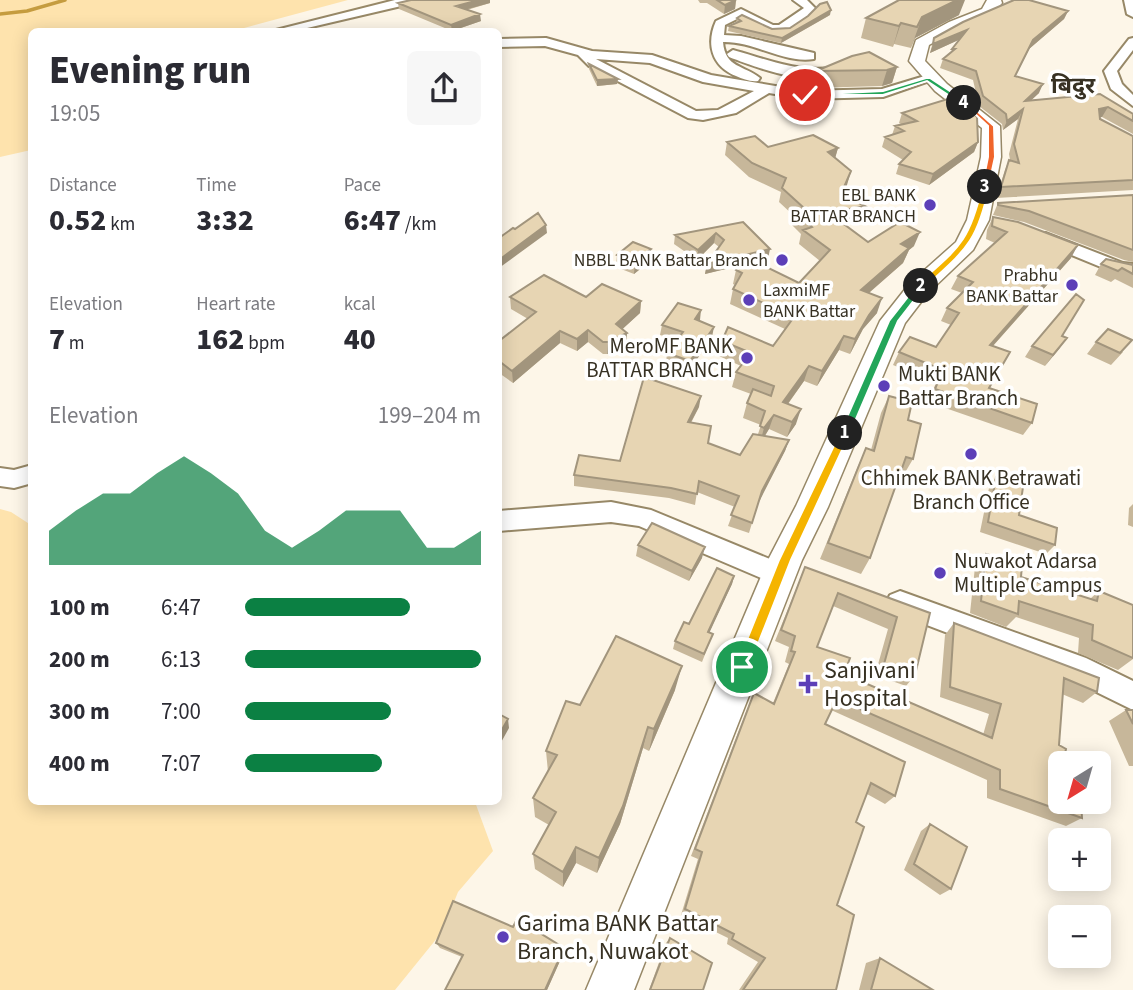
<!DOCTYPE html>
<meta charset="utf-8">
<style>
body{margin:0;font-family:"Source Sans 3","Noto Sans Devanagari",sans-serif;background:#f7f7f7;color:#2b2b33;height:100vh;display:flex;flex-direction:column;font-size:26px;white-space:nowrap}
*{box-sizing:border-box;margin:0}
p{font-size:23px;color:#7c7c81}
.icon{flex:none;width:38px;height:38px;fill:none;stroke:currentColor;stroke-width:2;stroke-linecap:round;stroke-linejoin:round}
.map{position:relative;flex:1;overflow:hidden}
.side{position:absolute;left:28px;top:28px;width:474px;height:777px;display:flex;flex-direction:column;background:#fff;border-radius:10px;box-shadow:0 4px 18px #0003}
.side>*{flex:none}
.needle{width:46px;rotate:217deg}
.fabs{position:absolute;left:1048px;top:751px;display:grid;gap:14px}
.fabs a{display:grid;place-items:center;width:63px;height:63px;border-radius:10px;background:#fff;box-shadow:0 4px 18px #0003;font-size:35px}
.pin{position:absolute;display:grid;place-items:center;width:60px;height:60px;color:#fff;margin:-30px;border:4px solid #fff;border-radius:50%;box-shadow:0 2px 7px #0007}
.km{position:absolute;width:35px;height:35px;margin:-18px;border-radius:50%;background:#222;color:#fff;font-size:19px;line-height:35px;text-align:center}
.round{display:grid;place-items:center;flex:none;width:74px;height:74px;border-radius:10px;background:#f7f7f7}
.head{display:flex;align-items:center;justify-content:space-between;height:119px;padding:0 21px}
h1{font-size:38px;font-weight:800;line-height:52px}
.stats{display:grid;grid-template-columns:repeat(3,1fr);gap:10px;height:119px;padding:7px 21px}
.stats div{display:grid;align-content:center}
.stats b{font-size:30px;font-weight:800}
.stats small{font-size:19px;font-weight:400}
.stats p{font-size:19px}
.chart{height:196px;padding:14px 21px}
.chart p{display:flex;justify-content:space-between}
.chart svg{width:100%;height:126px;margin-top:7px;fill:#0b8043;opacity:.7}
ul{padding:0 21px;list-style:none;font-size:23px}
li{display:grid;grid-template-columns:112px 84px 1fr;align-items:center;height:52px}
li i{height:18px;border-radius:9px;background:#0b8043}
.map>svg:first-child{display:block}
</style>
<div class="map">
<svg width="1133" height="990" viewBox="0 0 1133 990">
<rect width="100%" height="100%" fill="#fdf6e8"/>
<path fill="#fee3ad" d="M0,0H348L233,31L32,32L31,150L0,157Z
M0,509L11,512L31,525L32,802H475L493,851L458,892L442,932L395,990H0Z"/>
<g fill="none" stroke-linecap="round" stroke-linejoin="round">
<path stroke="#c59c3f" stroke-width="3.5" d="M0,14L27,11L65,0"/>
<g stroke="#978867" stroke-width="4">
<path id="minor" d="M395,0H427L290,32H268Z
M793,0H807L816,9C786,40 775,36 741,17L725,25L724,35L741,36L814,53V59C784,64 754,41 723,42C725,68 744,65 760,78L758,81C750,82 743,79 736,76C711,66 706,43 716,21L741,9L773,25H779L804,8Z
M1124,0H1133V17L1127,14Z
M546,38L592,51L652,55L711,75L805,91L882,89L928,75L935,79L883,97L805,99L769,93L736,113L703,120L688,118L589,66L578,55L545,46L499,47V39ZM596,59L650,63L703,82L754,91L718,110L696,111Z
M1133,38V50L1117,71L1122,84L1133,95V106L1111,89L1104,71L1129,39Z
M733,50C773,61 805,76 848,65L854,69C825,93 760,69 729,57L727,54Z
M1046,233L1123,263L1133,264V276L1113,272L1040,242L1037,238L1040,234Z
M32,465V483L14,488L0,486V468L14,470Z
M611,502L651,510L789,567L793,575L789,583L780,586L639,526L611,522L499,531V511Z
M900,591L1086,658L1133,681V710L1076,682L890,611L886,603L890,595Z"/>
</g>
<g stroke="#978867" stroke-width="3">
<path id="major" d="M987,0H1001L1002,3L992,15L959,28L929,45L925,61L947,84L1000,126L1001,157L989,220L973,250L928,293L905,323L828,507L802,560L634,990H586L768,560L796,506L880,321L910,283L956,242L967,220L981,157L982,128L935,91L909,61L916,40L949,22L982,9Z"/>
</g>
<use href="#minor" fill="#fff" fill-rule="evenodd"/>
<use href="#major" fill="#fff" fill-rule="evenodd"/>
</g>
<path fill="#c7b79a" d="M411,0H490V3L467,10L481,21L452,31L399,9L398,3Z
M698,0H736L735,9L724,14L707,3H700Z
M1068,11L1064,19L1029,49L1015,76L1039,93L1031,100L1100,94L1132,115L1133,114V134L1102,117H1100V119L1133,136V190L996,198L1005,170L1009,160H1010L1009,154L1018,119L1003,130L1002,124L979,106L973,80L940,68L943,59L951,53L952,49L958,40L930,53L934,38Z
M830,15L781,43L728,31L729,26L736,23L737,18L772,29L790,28Z
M959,15L915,38L911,48L894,44L893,47L861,38L866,18Z
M589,64L618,79L617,84L597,86L589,69Z
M897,67L892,83L882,86L812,88L816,71Z
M902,113L978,142L974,152L929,185L896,174L899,164L903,160L882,147L885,137L892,135L895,126L901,124L899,123Z
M727,142L768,147L838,148L835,158L847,185L842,195L860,220L843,224L868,242L914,246L909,250L903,263L869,293L877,313L863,329L850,354L839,350L817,386L804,381L788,404L796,424L787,437L769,429L765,436L789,440L785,451L759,500L749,533L728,526L735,507L697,492L695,505L669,498L574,486V475L620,461L699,407L691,423L708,443L740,455L758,434L761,425L743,418L747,403L751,394L732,387L736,372L741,366L719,356L722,341L773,346L785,329L730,304L733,289L735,285L733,284L736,270L740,265L705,274L707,264L719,247L714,243L697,260L674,244L675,235L743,222L768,259L755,262L799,283L820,261L799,244L801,234L791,224L793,215L779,202L781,192L749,177L725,155Z
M1133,195V262L1124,260L1024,222L993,215L998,203Z
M993,217L1071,258L993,346L989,388L1032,423L1023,435L928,402L936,383L893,365L899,352L936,347L951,325L941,321L947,308L962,293L951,289L958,276L995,243L986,239L987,230Z
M651,249L650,261L634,274L616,267L617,255Z
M1101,264L1133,265V288L1115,279L1111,282L1095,275Z
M510,297H586L641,301L640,313L622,329L627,333L626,345L607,354H603L588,342L577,351L560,343L513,383L499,373V341L528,319L511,309Z
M699,321L712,337L689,371L666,363L667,353L677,340L660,335L662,325Z
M1062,336L1067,338L1045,366L1025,357L1032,346Z
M1096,342L1123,352L1111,365L1087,354Z
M889,396L908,420L913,459L903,476L900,475L870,558L861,574L820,559L858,466L866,448L871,450L881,413Z
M996,477L1019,515L1055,545L1046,554L980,532L989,488Z
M1133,504V527L1128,525L1129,508Z
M638,545L702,558L689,581L636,556Z
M986,554L1021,577L1090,599L1099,591L1133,605V659L1118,670L1078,653L1079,638L1016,617L1006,627L970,613L975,567Z
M805,567L930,613L915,675L906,686L875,675L888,629L833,606L817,647L844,674L983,735L989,714L940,697L945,635L954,623L1097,692L1083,703L1062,694L1059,745V783L1082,818L1066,826L987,798V780L831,710L825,724L895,796L885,804L867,794L856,822L837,905L836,990H739L758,962L727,944L728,938L681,915L698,859L691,856L749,704L754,693L773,703L789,664L785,662L789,647L775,641Z
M734,576L732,584L709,632L713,634L702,662L673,649L675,641L689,624Z
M675,690L649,751L643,748L620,824L597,873L576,863L563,887L535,869L533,854L549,825L535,817L533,798L548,772L546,751L580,705Z
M1126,710H1133V766H1129L1109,721Z
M930,824L951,889L940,895L904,870L921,831Z
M670,938L703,990H704H649L666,943Z
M436,943L564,952L547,990H445L462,957L440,948Z
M880,958L933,990H859L866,963Z"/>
<path fill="#a2957d" d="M479,0H490V3L457,12L456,6Z
M736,0L735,9L724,14L725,5Z
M952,0H965L959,15L915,38L911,48L922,17Z
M831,10L830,15L781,43L782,38Z
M1068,11L1064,19L1029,49L1010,85L1033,40Z
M480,14L481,21L452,31L451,25Z
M901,23L893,47L899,26Z
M967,30L963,38L930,53L933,44Z
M897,67L892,83L882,86L887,70Z
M618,79L617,84L597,86V80Z
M1043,84L1039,93L1021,110L1025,101Z
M1108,107L1102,117L1094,118L1099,109Z
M1023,109L1018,119L1003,130L1007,121Z
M978,142L974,152L929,185L933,174Z
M838,148L834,162L828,152Z
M851,171L847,185L836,208L841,194Z
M865,206L860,220L824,228L829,213Z
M546,225L547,233L499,268V260Z
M920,232L914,246L909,250L903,263L856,304L861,290L901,244Z
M716,233L714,243L697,260L698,250Z
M1078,245L1071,258L982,358L990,345Z
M651,249L650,261L634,274L635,262Z
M770,249L768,259L705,274L707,264Z
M882,298L877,313L863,329L850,354L855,339L869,315Z
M641,301L640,313L615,336L616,324Z
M701,310L700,320L694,329L695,319Z
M714,327L712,337L689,371L690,361Z
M588,330V342L577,351V339Z
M560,331V343L513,383L512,371Z
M627,333L626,345L607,354L608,342Z
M844,336L839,350L817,386L822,371Z
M1067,338L1059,349L1045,366L1053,355Z
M809,366L804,381L779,416L783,402Z
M701,396L699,407L685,433L688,422Z
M801,409L796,424L787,437L792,422Z
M774,415L769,429L760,443L764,428Z
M789,440L785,451L759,502L762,491Z
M705,547L702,558L689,581L692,571Z
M734,576L732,584L706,640L708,632Z
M682,666L675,690L649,751L654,729Z
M508,719L509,728L499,746V735Z
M648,727L643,748L620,824L597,873L599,858Z
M576,847V863L563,887V872Z
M564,948V952L547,990H545Z"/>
<path fill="#e7d5b3" stroke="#a2957d" stroke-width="2" d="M411,0H479L456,6L480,14L451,25L398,3Z
M717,0H736L725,5Z
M899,0H957L922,17L917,27L901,23L899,26L866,18Z
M1014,0H1029L1068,11L1033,40L1015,76L1043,84L1025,101L1100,94L1133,114V121L1108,107L1099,109L1100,119L1133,136V180L1001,187L1009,160L1019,163L1014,144L1023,109L1007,121L1006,114L983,96L976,71L943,59L955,49H952L967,30L933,44L934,38L963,22Z
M827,2L831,10L782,38L729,26L741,21L737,18L742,15L772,29L790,28L808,16L820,4Z
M869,52L897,67L887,70L816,71L852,56Z
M589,64L618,79L597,80Z
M951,98L966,106L977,117L978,142L933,174L899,164L911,152L885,137L904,131L895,126L917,121L902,113Z
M813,135L838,148L828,152L851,171L841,194L865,206L829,213L868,242L900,222L920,232L901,244L909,248L861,290L882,298L869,315L855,339L844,336L822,371L809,366L783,402L801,409L792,422L774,415L764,428L760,426L765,411L747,403L753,389L771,396L774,386L736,372L751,353L722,341L728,327L773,346L794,317L733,289L742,273L736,270L746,257L799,283L830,250L803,230L812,227L795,209L804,208L782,188L786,178L752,163L727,142L755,136L768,147Z
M1133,195V250L1029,211L998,205V203Z
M538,213L546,225L499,260V238L513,228L515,229Z
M993,217L1018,222L1078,245L990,345L1010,352L989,388L1037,404L1032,423L935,389L943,370L899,352L910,337L936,347L959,313L947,308L973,282L958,276L1007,232L992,226Z
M743,222L770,249L707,264L724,240L716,233L698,250L675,235Z
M633,242L651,249L635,262L617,255Z
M1106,259L1133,265V274L1122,268L1118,271L1101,264Z
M544,275L586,297L602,284L641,301L616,324L627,333L608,342H603L588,330L577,339L560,331L512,371L499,361V341L536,312L510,297Z
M1076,294L1084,300L1062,336L1067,338L1053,355L1032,346Z
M678,303L701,310L695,319L714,327L690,361L667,353L683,332L662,325Z
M1108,329L1132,340L1120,353L1096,342Z
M644,377L701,396L688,422L711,426L708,443L740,455L753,434L789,440L762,491L752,523L731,515L739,496L699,481L697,494L671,488L574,475L579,455L620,461Z
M889,396L912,402L908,420L921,424L913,459L906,457L870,558L828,543L866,448L874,451Z
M996,477L1023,487L1019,515L1057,528L1055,545L988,522Z
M652,523L705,547L692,571L638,545Z
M986,554L1022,565L1021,577L1097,601L1099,591L1133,605V658L1092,640L1093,625L1019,601L1018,614L981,601Z
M805,567L930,613L915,675L884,664L897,617L838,593L817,647L850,658L844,674L992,738L1001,704L950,687L954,623L1099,678L1097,692L1064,678L1059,745L1066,749L1063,763H1060V775L1059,783L1060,784V802H1081L1082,818L1000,789V770L837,699L825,724L905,762L895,796L871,783L856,822L864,827L837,905L854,915L836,990H743L765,958L732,939L734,934L685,909L702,852L695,849L754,693L774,704L795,652L791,651L795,636L781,630Z
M717,568L734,576L708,632L713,634L704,654L675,641L684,622L689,624Z
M616,636L682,666L654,729L648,727L623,806L599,858L576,847L563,872L533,854L556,812L533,798L557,755L546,751L566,701L580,705Z
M1126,710H1133V724Z
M499,714L508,719L499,735Z
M930,824L967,847L951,889L914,864Z
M453,901L513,927L517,919L564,948L545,990H445L463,955L436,943Z
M670,938L712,963L703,990H704H650Z
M880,958L933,990H871Z"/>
<path fill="#f5b400" stroke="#fff" stroke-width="2" d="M845,429L850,433L791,560L749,667L742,674L738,672L736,667L779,560L840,433Z"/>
<path fill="#22a559" stroke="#fff" stroke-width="2" d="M918,284L925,286L898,321L850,433L849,436H841L840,433L889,321Z"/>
<path fill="#f5b400" stroke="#fff" stroke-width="2" d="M985,185L989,187C977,244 965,250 924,288H918V284C958,248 969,243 982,187Z"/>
<path fill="#f0652b" stroke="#fff" stroke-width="2" d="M962,102H967L994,126L995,157L988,189L982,187L988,157V126Z"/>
<path fill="#22a559" stroke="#fff" stroke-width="2" d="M926,78H930L968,103L962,104L927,81L883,95H802L883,91Z"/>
<g fill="#5c3fb8" stroke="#fff" stroke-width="2.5">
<circle cx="930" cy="205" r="7"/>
<circle cx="782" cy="260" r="7"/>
<circle cx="1072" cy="285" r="7"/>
<circle cx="749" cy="300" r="7"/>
<circle cx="747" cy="358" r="7"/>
<circle cx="884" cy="386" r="7"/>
<circle cx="971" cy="454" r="7"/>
<circle cx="940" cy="573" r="7"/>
<path d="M804.5 673.5h7v7h7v7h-7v7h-7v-7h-7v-7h7z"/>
<circle cx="503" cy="937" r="7"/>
</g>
<g text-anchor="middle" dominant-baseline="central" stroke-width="7" stroke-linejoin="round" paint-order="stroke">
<g font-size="18" fill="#373123" stroke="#fff" text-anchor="end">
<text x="916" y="195">EBL BANK<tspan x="916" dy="21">BATTAR BRANCH</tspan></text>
<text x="768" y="260">NBBL BANK Battar Branch</text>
<text x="1058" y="275">Prabhu<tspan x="1058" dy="21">BANK Battar</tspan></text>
<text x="763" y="290" text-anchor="start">LaxmiMF<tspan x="763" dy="21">BANK Battar</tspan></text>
</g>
<g font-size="21" fill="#373123" stroke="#fff" text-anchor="start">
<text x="733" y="346" text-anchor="end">MeroMF BANK<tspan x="733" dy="24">BATTAR BRANCH</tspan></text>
<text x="898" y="374">Mukti BANK<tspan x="898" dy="24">Battar Branch</tspan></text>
<text x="971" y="478" text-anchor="middle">Chhimek BANK Betrawati<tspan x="971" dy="24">Branch Office</tspan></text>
<text x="954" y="561">Nuwakot Adarsa<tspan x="954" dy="24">Multiple Campus</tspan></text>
</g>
<g font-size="23" font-weight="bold" fill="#373123" stroke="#fff">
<text x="1073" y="85">बिदुर</text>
</g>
<g font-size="24" fill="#373123" stroke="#fff" text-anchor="start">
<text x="824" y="670">Sanjivani<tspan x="824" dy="28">Hospital</tspan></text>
<text x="517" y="923">Garima BANK Battar<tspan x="517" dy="28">Branch, Nuwakot</tspan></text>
</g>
</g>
</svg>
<div class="fabs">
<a><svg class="needle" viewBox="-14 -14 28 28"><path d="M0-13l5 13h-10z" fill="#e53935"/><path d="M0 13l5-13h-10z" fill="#7c7c81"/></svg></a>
<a>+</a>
<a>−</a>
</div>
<div class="pin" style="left:742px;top:667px;background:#1e9e55"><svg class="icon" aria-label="arrive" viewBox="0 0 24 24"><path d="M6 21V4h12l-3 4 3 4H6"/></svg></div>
<div class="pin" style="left:805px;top:95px;background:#d93025"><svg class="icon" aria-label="check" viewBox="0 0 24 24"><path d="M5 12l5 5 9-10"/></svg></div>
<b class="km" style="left:845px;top:433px">1</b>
<b class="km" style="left:921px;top:286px">2</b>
<b class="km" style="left:985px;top:187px">3</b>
<b class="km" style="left:964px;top:103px">4</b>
<section class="side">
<div class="head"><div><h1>Evening run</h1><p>19:05</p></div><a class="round"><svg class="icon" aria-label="share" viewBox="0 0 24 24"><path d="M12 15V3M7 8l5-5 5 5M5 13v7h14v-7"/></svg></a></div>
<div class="stats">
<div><p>Distance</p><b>0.52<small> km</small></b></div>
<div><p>Time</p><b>3:32</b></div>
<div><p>Pace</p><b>6:47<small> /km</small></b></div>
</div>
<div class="stats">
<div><p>Elevation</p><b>7<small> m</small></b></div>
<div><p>Heart rate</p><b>162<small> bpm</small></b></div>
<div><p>kcal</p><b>40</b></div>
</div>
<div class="chart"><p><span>Elevation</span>199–204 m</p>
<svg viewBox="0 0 160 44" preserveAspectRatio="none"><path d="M0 44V32L10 25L20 19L30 19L40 12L50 6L60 12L70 19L80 32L90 38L100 32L110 25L120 25L130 25L140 38L150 38L160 32V44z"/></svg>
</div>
<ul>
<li><b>100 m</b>6:47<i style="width:70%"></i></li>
<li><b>200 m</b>6:13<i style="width:100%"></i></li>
<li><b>300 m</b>7:00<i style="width:62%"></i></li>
<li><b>400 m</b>7:07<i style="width:58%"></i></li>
</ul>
</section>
</div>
